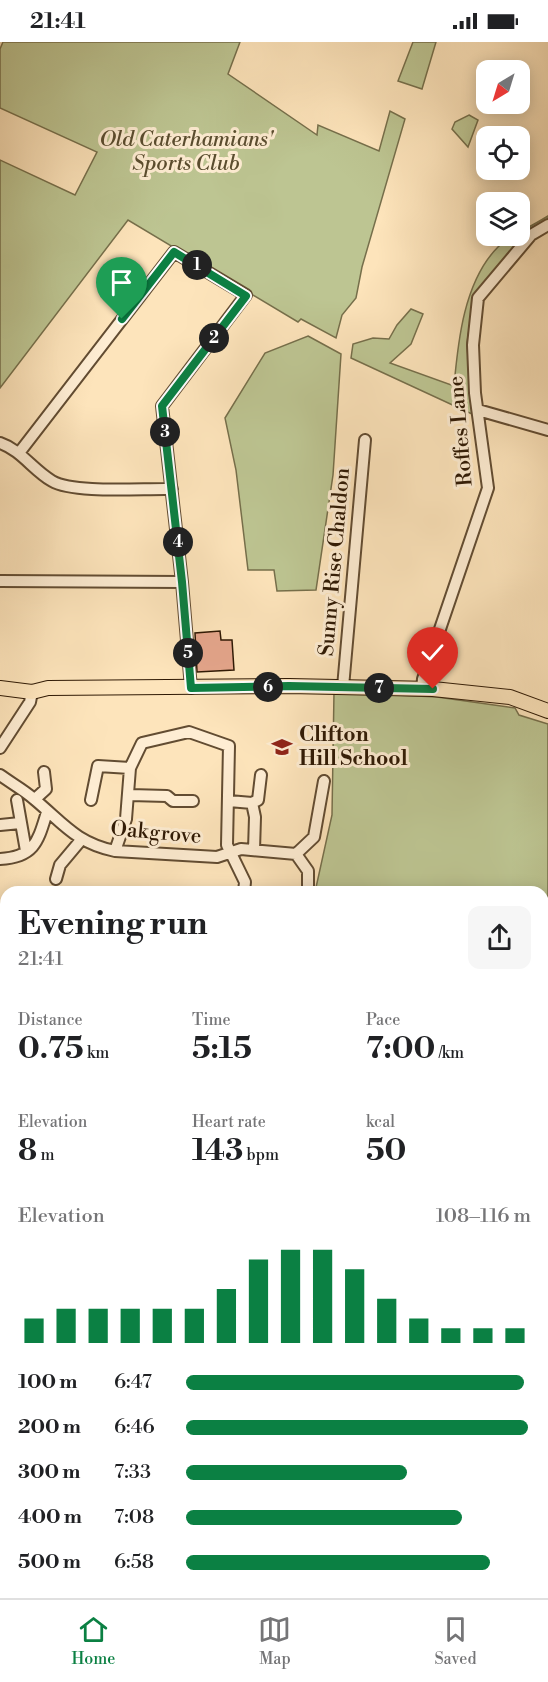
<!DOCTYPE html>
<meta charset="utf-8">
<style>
body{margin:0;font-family:"Libre Bodoni",serif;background:#f6f6f6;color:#202124;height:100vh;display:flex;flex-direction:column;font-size:22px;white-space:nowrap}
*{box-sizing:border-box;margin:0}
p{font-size:20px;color:#757577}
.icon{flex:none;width:33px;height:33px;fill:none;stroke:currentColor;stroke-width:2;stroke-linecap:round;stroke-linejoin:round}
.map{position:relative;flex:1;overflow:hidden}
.details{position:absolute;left:0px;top:844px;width:549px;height:712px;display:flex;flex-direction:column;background:#fff;border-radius:18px 18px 0 0;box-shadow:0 3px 15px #0003}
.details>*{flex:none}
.needle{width:39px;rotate:218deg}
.buttons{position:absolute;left:476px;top:18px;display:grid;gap:12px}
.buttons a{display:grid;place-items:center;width:54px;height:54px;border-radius:12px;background:#fff;box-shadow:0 3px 15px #0003;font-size:30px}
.pin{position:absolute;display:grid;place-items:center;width:51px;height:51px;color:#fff;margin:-62px -26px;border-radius:50% 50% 50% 0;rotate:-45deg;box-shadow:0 0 6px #0007}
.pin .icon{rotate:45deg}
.km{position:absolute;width:30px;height:30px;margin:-15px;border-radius:50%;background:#222;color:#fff;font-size:16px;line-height:30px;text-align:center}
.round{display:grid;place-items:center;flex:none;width:63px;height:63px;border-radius:12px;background:#f6f6f6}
.head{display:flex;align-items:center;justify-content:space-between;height:102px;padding:0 18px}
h1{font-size:33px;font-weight:700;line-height:45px}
.figures{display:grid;grid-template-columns:repeat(3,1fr);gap:9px;height:102px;padding:6px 18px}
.figures div{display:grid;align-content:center}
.figures b{font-size:30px;font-weight:700}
.figures small{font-size:16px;font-weight:400}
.figures p{font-size:16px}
.chart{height:168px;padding:12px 18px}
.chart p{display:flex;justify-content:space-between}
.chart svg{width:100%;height:108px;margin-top:6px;stroke:#0b8043;stroke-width:6}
ul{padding:0 18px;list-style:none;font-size:20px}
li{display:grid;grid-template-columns:96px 72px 1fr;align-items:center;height:45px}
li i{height:15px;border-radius:8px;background:#0b8043}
.status{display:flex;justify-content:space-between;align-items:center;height:42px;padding:0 30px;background:#fff;direction:ltr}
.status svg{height:16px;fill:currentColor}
.tabs{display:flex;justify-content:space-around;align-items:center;height:84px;border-top:2px solid #e0e0e0;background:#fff;font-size:16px;color:#757577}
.tabs a{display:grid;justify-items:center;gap:3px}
.tabs .on{color:#0b8043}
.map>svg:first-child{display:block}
</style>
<div class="status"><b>21:41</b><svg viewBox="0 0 49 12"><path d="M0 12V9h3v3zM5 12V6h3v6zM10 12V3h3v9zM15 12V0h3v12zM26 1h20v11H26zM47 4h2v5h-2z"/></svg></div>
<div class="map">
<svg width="548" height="1556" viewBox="0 0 548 1556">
<rect width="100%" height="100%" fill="#fde4bb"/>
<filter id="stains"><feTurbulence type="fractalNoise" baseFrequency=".00333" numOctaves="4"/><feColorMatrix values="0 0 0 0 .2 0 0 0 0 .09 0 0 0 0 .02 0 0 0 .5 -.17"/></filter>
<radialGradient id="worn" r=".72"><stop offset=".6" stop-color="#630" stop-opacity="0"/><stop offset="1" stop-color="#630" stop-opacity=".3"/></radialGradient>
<path fill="#bdc592" stroke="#766f4b" stroke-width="1.5" d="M3,0H240L228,32L317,93L318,83L379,109L390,69L405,77L362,225L356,256L342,273L336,296L301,277L298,280L128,178L0,346V118L75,153L97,110L0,66V7Z
M413,0H436L422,47L398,39Z
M469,73L478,78L468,105L452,87L455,80Z
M548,174V181L472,268L467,301L472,372L351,316L353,302L373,296L389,297L397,283L411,267L423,272L411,302L390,321L454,344C458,299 464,239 498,205C508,195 534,183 548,174Z
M308,294L341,312L333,433L316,548L277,549L274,528H248L236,428L225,376L265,311Z
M334,650L437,655L515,666L519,673L548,682V1556H242L243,1551H543V850H315L332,773Z
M0,1115L6,1119V1188L0,1187Z"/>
<path fill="#9fbeb3" stroke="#727c6d" stroke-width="1.5" d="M293,1551H368L369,1556H297Z"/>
<path fill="#e4a58b" stroke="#2f1904" stroke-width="1.5" d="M220,589L221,598H232L234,628L197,630L195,591Z"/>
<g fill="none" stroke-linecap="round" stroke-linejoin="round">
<g stroke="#624c32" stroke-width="14">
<path id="minor" d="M478,368L548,388
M0,401C21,408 33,428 52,439C74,452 144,446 172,447
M19,411L174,210L246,253L162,364L182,540L191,646
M0,539L182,540
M343,645L365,398
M422,647L423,637L488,446L475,351L473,303L478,256L531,193L548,183
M0,706L30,660L32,650
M0,733C11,741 24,748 34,757C63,781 76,801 115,809L217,815L241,807L296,812
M130,753L167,754L173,759H193
M35,757L46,747L44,730
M17,758L26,809
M91,758L98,724L130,726
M229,759L252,761L258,758L261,733
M252,761L255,775L254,808
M0,783L20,781
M115,809L126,777L130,726L142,701L189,690L229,704L227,803L245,840L244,850
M0,817C35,815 38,799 47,770
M56,837L60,823L81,798
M308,850V829L296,812L314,795L324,739
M0,935L6,936
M0,1046L6,1047
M6,1095L2,1106L6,1112
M0,1243L6,1245
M0,1301L6,1303
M0,1368L6,1370
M0,1460L6,1462
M14,1556L15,1551
M64,1556L65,1551
M87,1556L88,1551"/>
</g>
<g stroke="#2f1904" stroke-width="16">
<path id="major" d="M0,646L32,650L48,646L289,644L433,647L510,655L548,669"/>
</g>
<use href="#minor" stroke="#feedd3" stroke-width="10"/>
<use href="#major" stroke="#fde4bb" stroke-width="14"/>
</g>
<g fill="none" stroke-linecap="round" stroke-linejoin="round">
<g stroke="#fff" stroke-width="12">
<path id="route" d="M122,277L174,210L246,254L162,364L182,540L191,646L289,644L433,647"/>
</g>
<use href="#route" stroke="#0b8043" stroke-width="8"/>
</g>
<defs>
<g id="school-bare" transform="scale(1.62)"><path d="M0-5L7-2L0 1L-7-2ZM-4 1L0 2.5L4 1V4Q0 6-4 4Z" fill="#8f2418" stroke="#feedd3" stroke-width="2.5" paint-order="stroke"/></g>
</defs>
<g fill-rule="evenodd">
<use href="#school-bare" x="282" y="705"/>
</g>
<g text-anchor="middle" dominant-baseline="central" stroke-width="6" stroke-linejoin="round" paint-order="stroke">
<g font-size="21" font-style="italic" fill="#5a4d2f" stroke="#feedd3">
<text x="186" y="98">Old Caterhamians'<tspan x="186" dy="24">Sports Club</tspan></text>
</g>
<g font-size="21" fill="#2f1904" stroke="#feedd3">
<text transform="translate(461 389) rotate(-95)">Roffes Lane</text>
<text transform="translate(335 520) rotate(-85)">Sunny Rise Chaldon</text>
<text transform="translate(156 791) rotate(5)">Oakgrove</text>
</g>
<g font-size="21" font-weight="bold" fill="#2f1904" stroke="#feedd3" text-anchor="start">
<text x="299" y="693">Clifton<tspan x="299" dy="24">Hill School</tspan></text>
</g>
</g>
<rect width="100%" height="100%" filter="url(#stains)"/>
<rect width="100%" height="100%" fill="url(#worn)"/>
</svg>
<div class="buttons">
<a><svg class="needle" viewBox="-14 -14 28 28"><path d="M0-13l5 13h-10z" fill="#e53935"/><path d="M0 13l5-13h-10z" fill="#757577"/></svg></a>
<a><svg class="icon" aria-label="locate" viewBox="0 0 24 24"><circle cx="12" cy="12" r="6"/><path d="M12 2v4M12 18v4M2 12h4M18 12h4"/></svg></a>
<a><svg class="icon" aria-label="layers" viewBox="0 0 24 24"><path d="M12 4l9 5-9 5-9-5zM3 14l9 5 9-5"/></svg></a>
</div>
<div class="pin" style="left:122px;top:277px;background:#1e9e55"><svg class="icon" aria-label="arrive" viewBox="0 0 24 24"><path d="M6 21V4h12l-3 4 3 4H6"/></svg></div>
<div class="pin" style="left:433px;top:647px;background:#d93025"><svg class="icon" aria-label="check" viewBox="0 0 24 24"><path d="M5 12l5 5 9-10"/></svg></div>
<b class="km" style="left:197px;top:223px">1</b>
<b class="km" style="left:214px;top:296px">2</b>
<b class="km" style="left:165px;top:390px">3</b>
<b class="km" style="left:178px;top:500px">4</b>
<b class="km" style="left:188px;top:611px">5</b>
<b class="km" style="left:268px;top:645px">6</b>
<b class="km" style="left:379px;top:646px">7</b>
<section class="details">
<div class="head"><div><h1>Evening run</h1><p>21:41</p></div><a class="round"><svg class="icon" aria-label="share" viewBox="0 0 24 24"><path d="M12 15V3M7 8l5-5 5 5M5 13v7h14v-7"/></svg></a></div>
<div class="figures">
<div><p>Distance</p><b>0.75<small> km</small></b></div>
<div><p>Time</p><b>5:15</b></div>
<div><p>Pace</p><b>7:00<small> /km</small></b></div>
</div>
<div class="figures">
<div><p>Elevation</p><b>8<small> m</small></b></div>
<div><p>Heart rate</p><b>143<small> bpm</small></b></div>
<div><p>kcal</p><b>50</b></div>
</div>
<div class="chart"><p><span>Elevation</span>108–116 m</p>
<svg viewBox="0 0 160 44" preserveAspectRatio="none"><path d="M5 44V34M15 44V30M25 44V30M35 44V30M45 44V30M55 44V30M65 44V22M75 44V10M85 44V6M95 44V6M105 44V14M115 44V26M125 44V34M135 44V38M145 44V38M155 44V38"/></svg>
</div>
<ul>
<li><b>100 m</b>6:47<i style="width:98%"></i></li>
<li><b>200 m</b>6:46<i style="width:99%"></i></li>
<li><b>300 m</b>7:33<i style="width:64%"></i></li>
<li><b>400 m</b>7:08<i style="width:80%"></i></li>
<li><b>500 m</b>6:58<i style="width:88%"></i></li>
</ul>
</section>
</div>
<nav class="tabs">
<a class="on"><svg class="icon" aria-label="home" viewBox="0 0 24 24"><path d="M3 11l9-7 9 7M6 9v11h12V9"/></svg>Home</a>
<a><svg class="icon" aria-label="map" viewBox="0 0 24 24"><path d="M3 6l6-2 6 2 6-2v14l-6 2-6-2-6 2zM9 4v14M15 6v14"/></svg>Map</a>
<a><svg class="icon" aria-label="saved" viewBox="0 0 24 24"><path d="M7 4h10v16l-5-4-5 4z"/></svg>Saved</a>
</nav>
